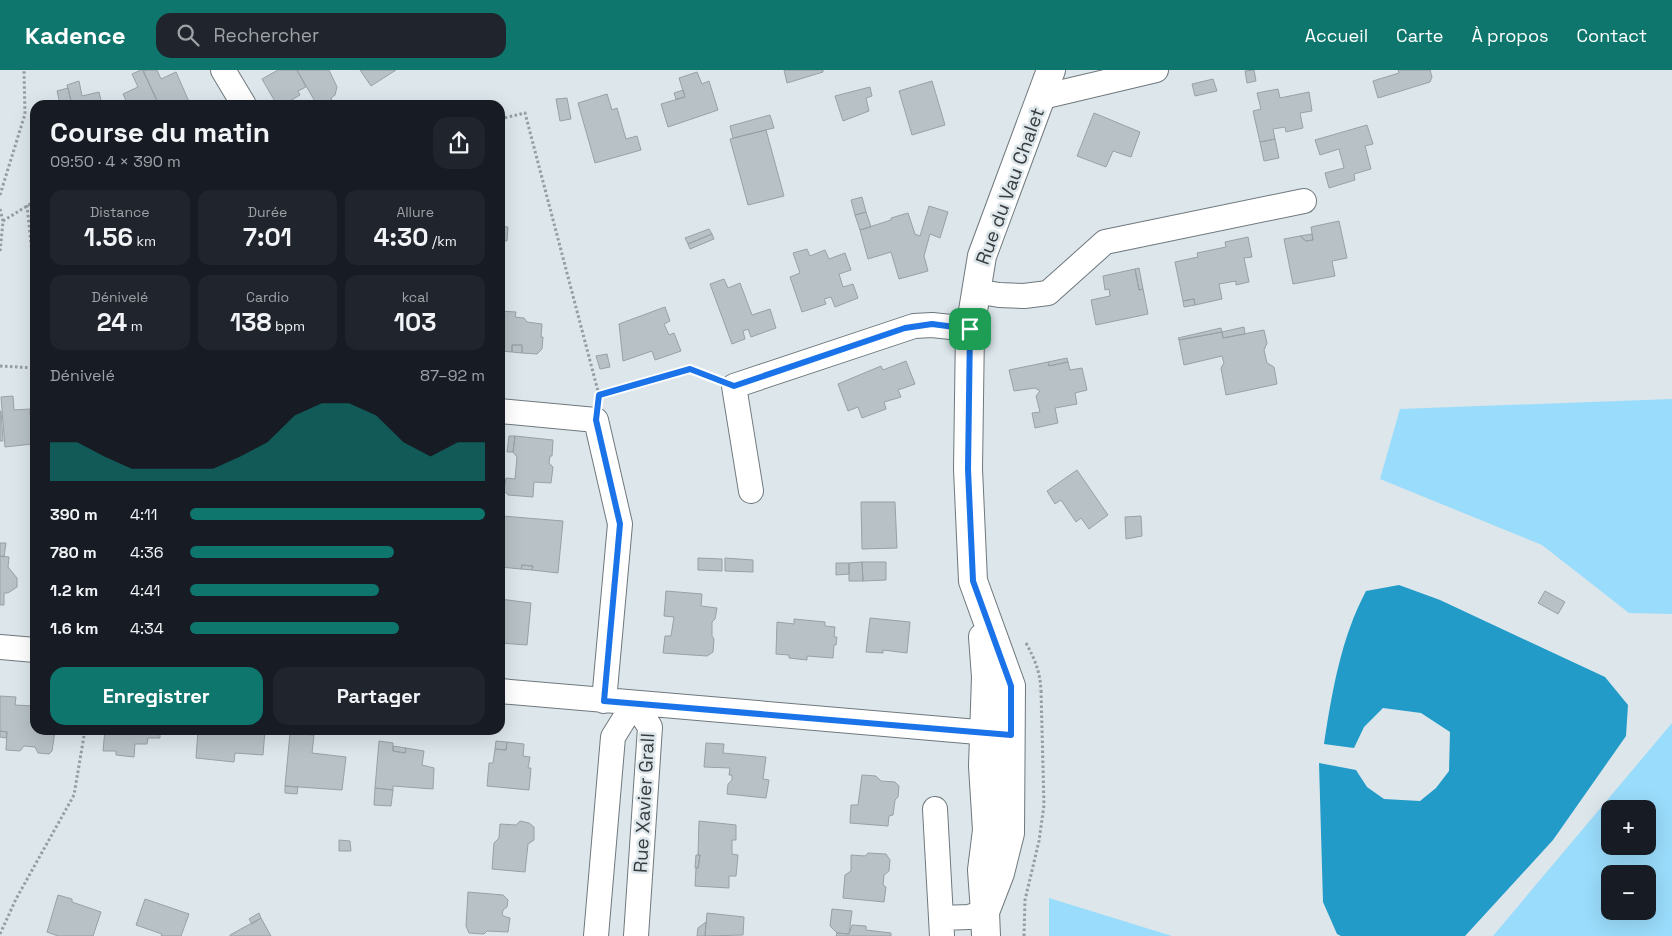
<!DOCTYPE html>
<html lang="fr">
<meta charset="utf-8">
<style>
body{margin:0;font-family:"Space Grotesk",sans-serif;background:#20242c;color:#f1f3f6;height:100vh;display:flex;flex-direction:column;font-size:19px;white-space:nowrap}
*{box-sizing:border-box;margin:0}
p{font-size:16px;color:#9ea1a6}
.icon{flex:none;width:28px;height:28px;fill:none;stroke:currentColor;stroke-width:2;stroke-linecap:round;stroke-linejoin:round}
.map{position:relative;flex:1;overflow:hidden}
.side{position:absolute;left:30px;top:30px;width:475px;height:635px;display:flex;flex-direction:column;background:#171b24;border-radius:15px;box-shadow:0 5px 20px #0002}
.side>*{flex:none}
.tools{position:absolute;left:1601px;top:730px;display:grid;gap:10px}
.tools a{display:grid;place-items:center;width:55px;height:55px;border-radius:10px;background:#171b24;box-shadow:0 5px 20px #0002;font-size:25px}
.pin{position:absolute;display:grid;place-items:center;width:42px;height:42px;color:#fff;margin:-21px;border-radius:10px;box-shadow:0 2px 8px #0006}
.round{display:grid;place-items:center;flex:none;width:52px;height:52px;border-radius:15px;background:#20242c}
.overview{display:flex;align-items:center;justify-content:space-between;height:85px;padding:0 20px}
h1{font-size:28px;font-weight:800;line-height:38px}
.metrics{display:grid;grid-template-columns:repeat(3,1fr);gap:8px;height:85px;padding:5px 20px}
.metrics div{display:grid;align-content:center;border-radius:12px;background:#20242c;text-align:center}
.metrics b{font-size:25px;font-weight:800}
.metrics small{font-size:14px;font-weight:400}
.metrics p{font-size:14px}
.chart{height:140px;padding:10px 20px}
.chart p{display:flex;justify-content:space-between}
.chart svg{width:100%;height:90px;margin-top:5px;fill:#0f766e;opacity:.7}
.action{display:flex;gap:10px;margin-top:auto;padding:10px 20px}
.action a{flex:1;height:58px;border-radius:15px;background:#0f766e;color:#fff;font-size:20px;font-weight:800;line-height:58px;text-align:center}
.action a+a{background:#20242c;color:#f1f3f6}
ul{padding:0 20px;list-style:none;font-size:16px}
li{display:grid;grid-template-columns:80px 60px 1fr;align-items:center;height:38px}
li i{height:12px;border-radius:6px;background:#0f766e}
header{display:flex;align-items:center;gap:30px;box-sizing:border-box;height:70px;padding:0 25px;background:#0f766e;color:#fff}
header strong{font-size:24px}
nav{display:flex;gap:28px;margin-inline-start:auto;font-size:18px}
.search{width:350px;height:45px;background:#20242c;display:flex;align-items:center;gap:12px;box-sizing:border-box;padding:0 18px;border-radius:15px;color:#9ea1a6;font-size:19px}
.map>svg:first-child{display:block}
</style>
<header>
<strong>Kadence</strong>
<div class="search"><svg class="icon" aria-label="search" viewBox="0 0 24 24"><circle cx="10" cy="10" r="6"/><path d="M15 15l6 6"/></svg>Rechercher</div>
<nav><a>Accueil</a><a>Carte</a><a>À propos</a><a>Contact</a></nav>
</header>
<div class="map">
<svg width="1672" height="866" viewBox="0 0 1672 866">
<rect width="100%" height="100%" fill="#dce6eb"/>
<path fill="#9adcfb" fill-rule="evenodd" d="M1672,329V544L1629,543L1542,475L1380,409L1400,339Z
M1672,653V866H1493ZM1610,739H1648V776H1610ZM1610,804H1648V841H1610Z
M1049,828L1172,866H1049Z"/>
<path fill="#229bc8" d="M1399,515L1440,530L1605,607L1628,635L1626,666L1553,770L1465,866H1341L1337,864L1323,832L1319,693L1356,700L1367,717L1384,729L1420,731L1436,718L1449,701L1450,662L1421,643L1383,638L1364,657L1354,678L1324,674C1332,622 1341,568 1366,521Z"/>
<path fill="#b7c1c6" stroke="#98a1a6" d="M141,0H143L159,35H128L123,24L138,17L132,4Z
M146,0H157L161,9L176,2L190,34L187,35H159L143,1Z
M278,0H297L306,17L298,21L300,25L283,35H277L262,9Z
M297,0H329L337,17L335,25L331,28L334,35H317Z
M360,0H396L371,16Z
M784,0H823V2L787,13Z
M1254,0L1256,11L1247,13L1245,1Z
M1398,0H1430L1432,7L1430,12L1378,28L1373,11L1399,3Z
M697,2L702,14L709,11L718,40L668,57L661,34L685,27L679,8Z
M1213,9L1217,21L1195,26L1192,14Z
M79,11L82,26L99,22L102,35H72L67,15Z
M932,11L945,55L912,65L899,21Z
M870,17L872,26L866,28L869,41L843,51L835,26Z
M68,18L72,35H58L60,34L57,21Z
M1278,19L1280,28L1309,22L1312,41L1300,43L1303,58L1286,62L1285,57L1273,59L1275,69L1260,72L1253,41L1261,39L1257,23Z
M683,20L685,27L676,29L674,23Z
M607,24L612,40L617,38L626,69L637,66L641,80L595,93L578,33Z
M567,28L571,49L560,51L556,29Z
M1094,43L1140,62L1131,87L1113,81L1106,97L1077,86Z
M770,45L774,58L733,68L730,56Z
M35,47V83L31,84L32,48Z
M1367,55L1373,74L1365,76L1371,99L1354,104L1355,110L1329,118L1325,103L1344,98L1339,79L1320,85L1315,70Z
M766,60L784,126L748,135L730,69Z
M1275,69L1279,88L1264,91L1260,72Z
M862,127L866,142L855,145L851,130Z
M929,136L948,142L940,168L930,164L924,186L928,201L899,209L891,182L868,189L860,160L891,150V148L908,143L915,164L920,166Z
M866,142L871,157L860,160L855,145Z
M1339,151L1347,188L1332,191L1335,206L1293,214L1284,169L1300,166L1306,171L1313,170L1311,157Z
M500,156L508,157L507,171L500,170Z
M709,159L712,164L688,174L685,168Z
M712,164L714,169L690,179L688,174Z
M1312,164L1313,170L1306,171L1300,166Z
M1248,167L1252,187L1244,188L1249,212L1236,215V211L1219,214L1222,229L1195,235L1194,229L1183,231L1175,192L1198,187L1197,183L1226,177L1225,172Z
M807,179L810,186L825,180L829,189L845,183L851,200L839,204L843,217L853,214L858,228L835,237L831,227L824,229L826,234L802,242L790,207L800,203L793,183Z
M1139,198L1143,219L1139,220L1135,199Z
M1135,199L1139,220L1143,219L1148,244L1096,255L1091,230L1110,226L1109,219L1105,220L1103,206Z
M724,209L728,218L740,213L752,245L770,239L776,258L751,267L748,259L743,261L745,269L732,274L710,214Z
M1194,229L1195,235L1184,237L1183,231Z
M665,237L670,251L664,254L669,265L674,263L681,281L655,290L652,281L623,291L619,254Z
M500,241L516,242L515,247L524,248L527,252L542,254L541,267H543L542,279L537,284L522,283V275H512V282L500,281Z
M1244,257L1245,264L1223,268L1222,262Z
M1221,258L1222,262L1179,270L1178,268Z
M1264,260L1267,273L1264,280L1267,293L1274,297L1277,314L1226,325L1221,298L1224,293L1222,286L1184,295L1179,270L1222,262L1223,268Z
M512,275H522V283L512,282Z
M607,284L610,297L600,299L596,286Z
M1067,288L1068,292L1049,296L1048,292Z
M906,291L915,314L898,320L901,327L884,332L886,339L862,348L858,337L848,341L838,314L881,296L883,300Z
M1048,292L1049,296L1068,292L1070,300L1082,298L1087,320L1075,323L1077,334L1055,338L1058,353L1035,358L1032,343L1040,342L1036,326L1040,321L1035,318L1014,321L1009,300Z
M13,326L14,340L30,339V345L35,344V371H32V374L5,377L1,327Z
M0,341H1L3,371H0Z
M509,366H515L513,382H507Z
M515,366L553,370L552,386H550L549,393L553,397L551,413L534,412L533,427L508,425L504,421L506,408L515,409L517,387L513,382Z
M1077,400L1108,445L1089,459L1081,448L1076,452L1061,430L1055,434L1047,421Z
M861,432H895L897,478L862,479Z
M502,446L563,451L558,503L532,500L533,496L522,495L521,499L500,497Z
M1141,446L1142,466L1126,469L1125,447Z
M0,473H6L4,487L0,486Z
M0,486L9,487L8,497L17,508V517L8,523H4V535H0Z
M698,488L722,489V501L698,500Z
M725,488L753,490V502L725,501Z
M862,492L863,511H849V493Z
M862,492H886V510L863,511Z
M836,493H849V504L836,505Z
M522,495L533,496L532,500L521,499Z
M666,521L702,524L701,536L717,538L715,549L712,552V566L714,569L713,582L707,586L663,583L665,566H671L674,547L664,546Z
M1545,521L1565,532L1558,544L1538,533Z
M500,529L531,533L527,575L500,573Z
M870,548L910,552L907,583L883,580V583L866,582Z
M794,549L825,552V556L835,557L834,567H837L836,575H834L833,588L807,586V590L789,588V585L776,584L777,552L794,554Z
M0,626L16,627L15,635L35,636V660L55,661L52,681L49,684L38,683L35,677L24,676L20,681L6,680L7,662L0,661Z
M105,660H160V668H148L147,674H135L134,687L116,685V681H103Z
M198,660H265L263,685L235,683L234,692L196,688Z
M0,661L7,662L6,668L0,667Z
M290,663L314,665L312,683L346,687L342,720L285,716Z
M379,671L393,673V681L405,683L406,678L424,681L422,695L434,698L433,719L393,716V720L375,718Z
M496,671L507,672L506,680L495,679Z
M507,672L524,674L523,686L530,687L528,698H531L529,720L487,716L489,693H493L495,679L506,680Z
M706,673L724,674L723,683L766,687L763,709L769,710L766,728L727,724L728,714L732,710V705H729L730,698L704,697Z
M393,676L406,678L405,683L393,681Z
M862,705L876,706L881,711L895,712L899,716L898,727L895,730L893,745L889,746L888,756L850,753L851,735H858Z
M285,716L298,717L297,724L285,723Z
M375,718L393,720L391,736L374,735Z
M520,751L529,753L534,757V770L528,774L525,802L492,799L494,773L499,768L500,754L516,755Z
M699,751L736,755V770H732V784L738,785L736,806H729V818L695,816L696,798H698L700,785H698Z
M339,770L350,771L351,781H339Z
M868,783L886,784L890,790L889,801L884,805L883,815L886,817L884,832L843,828L845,805L851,801V785L865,786Z
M696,785H700L698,798H695Z
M468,822L503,825L508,830L507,837L503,840L502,845L506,847L510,848L508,862L487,861L484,864L469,863L466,856Z
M58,825L72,829V832L101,842L93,866H58L47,862Z
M145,829L189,844L181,866H161L162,864L136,855Z
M832,839L852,841L849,864L837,863L830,856Z
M259,843L261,848L252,854L249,849Z
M707,843L744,847L743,865L705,866Z
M261,848L271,866H230V865Z
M706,852L705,866H697L698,858Z
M852,855L866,856V860L891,863V866H836L837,863L849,864Z"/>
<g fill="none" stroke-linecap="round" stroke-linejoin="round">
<g stroke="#6f787d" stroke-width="26">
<path id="street" d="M223,0L244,35
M1042,27L1156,0
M975,221L999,225L1024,226L1048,223L1105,172L1304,131
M500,341L596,350L620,454L604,631
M751,421L734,316L914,256L932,255L970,259
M0,577L35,580
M500,621L1001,664
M935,739L942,866
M941,848L969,847L985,842
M596,866L613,667L634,633L650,657L636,866"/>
</g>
<g stroke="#6f787d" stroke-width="30">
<path id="secondary" d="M983,567L986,607L983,696L987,760L982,800L985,842L986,866
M985,842L1000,803L1010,763L1011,616L973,511L968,399L970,259L982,186L1051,0"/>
</g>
<path stroke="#959da0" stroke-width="3" stroke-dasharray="2.5 2.5" stroke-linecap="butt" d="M500,49L525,43L599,325
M0,125L25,44L24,0
M27,135L35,212
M0,139L3,151L0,182
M3,151L35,131
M0,296L35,298
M600,325L690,299L711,307
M1026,573C1035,590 1040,601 1041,621
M0,864L16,829L74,725L85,660
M1024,866L1025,830L1039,771L1044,735L1041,621L1038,620"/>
<use href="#street" stroke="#fff" stroke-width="24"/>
<use href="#secondary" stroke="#fff" stroke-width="28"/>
</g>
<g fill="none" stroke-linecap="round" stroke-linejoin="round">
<g stroke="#fff" stroke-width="10">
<path id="route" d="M932,254L970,259L968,399L973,511L1011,616V665L604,631L620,454L596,350L599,325L690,299L734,316L905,258Z"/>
</g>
<use href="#route" stroke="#1a73e8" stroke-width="6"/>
</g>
<g text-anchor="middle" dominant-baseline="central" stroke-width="5" stroke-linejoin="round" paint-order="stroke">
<g font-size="19" fill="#383c3e" stroke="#dce6eb">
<text transform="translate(1010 116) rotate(-70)">Rue du Vau Chalet</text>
<text transform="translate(644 733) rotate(-87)">Rue Xavier Grall</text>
</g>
</g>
</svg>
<div class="tools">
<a>+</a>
<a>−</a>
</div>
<div class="pin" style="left:970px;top:259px;background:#1e9e55"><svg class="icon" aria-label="arrive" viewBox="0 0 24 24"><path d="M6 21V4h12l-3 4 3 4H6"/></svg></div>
<section class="side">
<div class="overview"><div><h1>Course du matin</h1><p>09:50 · 4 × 390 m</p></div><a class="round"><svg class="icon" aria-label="share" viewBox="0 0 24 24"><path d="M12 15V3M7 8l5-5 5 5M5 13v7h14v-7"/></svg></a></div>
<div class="metrics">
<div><p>Distance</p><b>1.56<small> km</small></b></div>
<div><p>Durée</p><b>7:01</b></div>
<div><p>Allure</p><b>4:30<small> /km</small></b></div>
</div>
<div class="metrics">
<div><p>Dénivelé</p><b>24<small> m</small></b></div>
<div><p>Cardio</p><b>138<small> bpm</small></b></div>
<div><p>kcal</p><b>103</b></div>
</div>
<div class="chart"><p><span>Dénivelé</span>87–92 m</p>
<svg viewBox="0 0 160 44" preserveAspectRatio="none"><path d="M0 44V25L10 25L20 32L30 38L40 38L50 38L60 38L70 32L80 25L90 12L100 6L110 6L120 12L130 25L140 32L150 25L160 25V44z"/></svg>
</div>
<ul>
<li><b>390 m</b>4:11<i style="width:100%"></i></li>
<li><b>780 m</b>4:36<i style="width:69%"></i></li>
<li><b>1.2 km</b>4:41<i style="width:64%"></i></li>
<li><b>1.6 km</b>4:34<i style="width:71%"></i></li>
</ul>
<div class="action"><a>Enregistrer</a><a>Partager</a></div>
</section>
</div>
